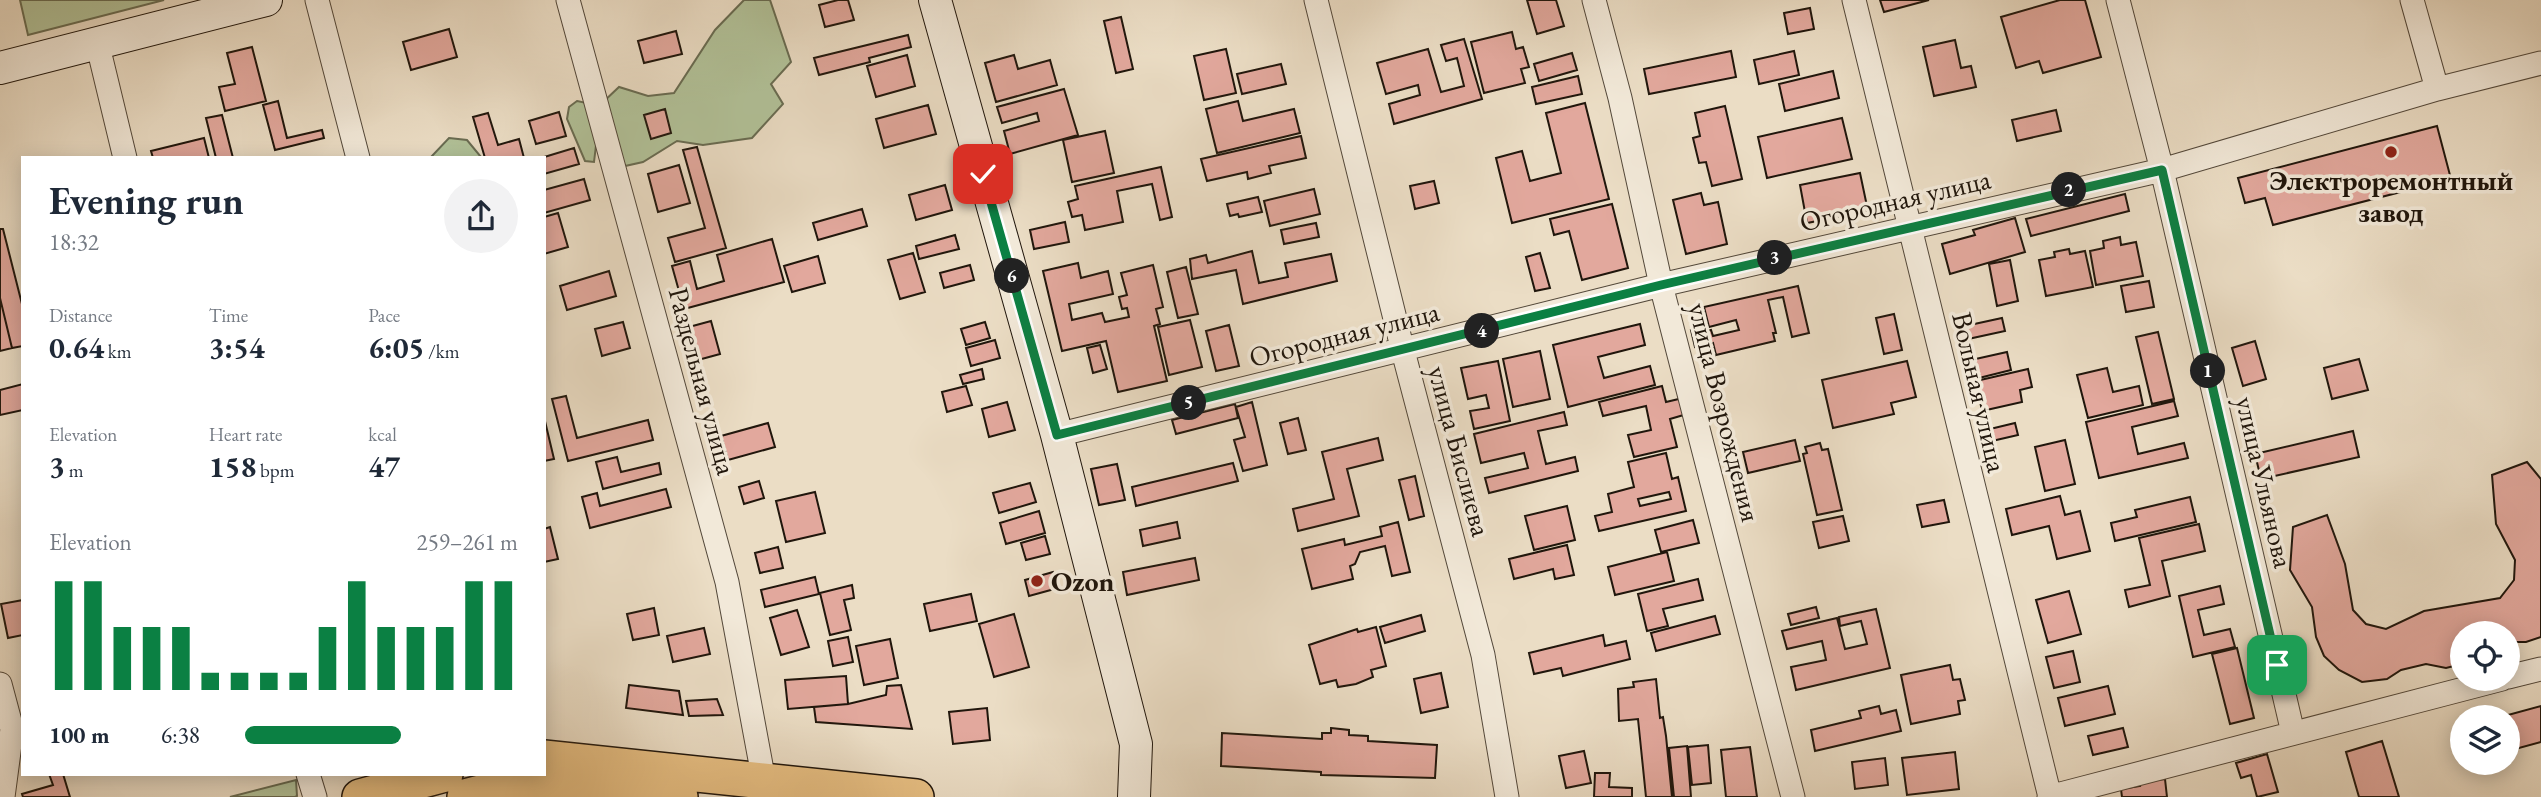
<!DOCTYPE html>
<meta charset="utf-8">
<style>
body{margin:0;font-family:"EB Garamond",serif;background:#f2f2f3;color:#1f2937;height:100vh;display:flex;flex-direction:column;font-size:26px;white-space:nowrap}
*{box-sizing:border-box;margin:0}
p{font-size:23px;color:#747a83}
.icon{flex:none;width:38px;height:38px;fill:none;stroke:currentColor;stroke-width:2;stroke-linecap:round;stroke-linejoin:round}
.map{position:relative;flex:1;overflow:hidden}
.panel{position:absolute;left:21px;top:156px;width:525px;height:620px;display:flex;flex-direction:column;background:#fff;border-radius:0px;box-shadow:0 4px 18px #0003}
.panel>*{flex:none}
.controls{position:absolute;left:2450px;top:621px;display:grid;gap:14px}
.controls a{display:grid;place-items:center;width:70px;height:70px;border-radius:50%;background:#fff;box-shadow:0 4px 18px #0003;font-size:35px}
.pin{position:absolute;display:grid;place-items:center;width:60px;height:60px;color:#fff;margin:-30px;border-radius:14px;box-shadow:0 4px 10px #0006}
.km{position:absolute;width:35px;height:35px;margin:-18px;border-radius:50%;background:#222;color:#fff;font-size:19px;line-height:35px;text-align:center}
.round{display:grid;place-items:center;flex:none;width:74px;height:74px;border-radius:37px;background:#f2f2f3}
.summary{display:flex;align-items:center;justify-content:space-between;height:119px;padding:0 28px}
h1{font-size:38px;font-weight:700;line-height:52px}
.stats{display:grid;grid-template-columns:repeat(3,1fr);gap:10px;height:119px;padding:7px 28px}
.stats div{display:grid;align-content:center}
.stats b{font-size:30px;font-weight:700}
.stats small{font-size:19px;font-weight:400}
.stats p{font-size:19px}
.chart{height:196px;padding:14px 28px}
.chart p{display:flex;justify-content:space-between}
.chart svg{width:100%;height:126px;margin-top:7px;stroke:#0b8043;stroke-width:6}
ul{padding:0 28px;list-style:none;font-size:23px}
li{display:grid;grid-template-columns:112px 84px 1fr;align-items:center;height:52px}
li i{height:18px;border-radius:9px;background:#0b8043}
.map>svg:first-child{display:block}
</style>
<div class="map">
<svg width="2541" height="797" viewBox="0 0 2541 797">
<rect width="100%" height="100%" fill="#ebddc5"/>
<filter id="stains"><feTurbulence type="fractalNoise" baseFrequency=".00286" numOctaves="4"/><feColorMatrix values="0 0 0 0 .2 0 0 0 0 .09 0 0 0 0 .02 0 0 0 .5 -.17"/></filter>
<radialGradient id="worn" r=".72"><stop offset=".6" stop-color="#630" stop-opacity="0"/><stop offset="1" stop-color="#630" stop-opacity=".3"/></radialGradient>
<path fill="#b2c299" stroke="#696c52" stroke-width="2" d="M20,0H164L28,35Z
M744,0H770L791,62L771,84L783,104L752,138L703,145L677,141L643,162L625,166L601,104L619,87L648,96L674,93L715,30Z
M577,101L587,103L597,137L594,162L585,161L567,119L569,107Z
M449,138L467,140L481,157H431Z
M296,780L297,796L295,797H230Z"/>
<path fill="#e2a89d" stroke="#20160c" stroke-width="2" fill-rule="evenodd" d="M838,0H848L854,20L825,27L819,5Z
M1527,0H1556L1564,26L1537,34Z
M1880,0H1929L1884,12Z
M2060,0H2085L2101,57L2043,73L2039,61L2016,68L2001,17Z
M1810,8L1814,29L1788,34L1784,13Z
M1121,17L1133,69L1116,73L1104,21Z
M449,29L457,57L411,70L403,42Z
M676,31L682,54L644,63L638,41Z
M1512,32L1516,49L1523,47L1529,67L1521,69L1525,83L1484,93L1471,42Z
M908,35L911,47L869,58L870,62L819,75L814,58Z
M1464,39L1482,99L1394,124L1389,104L1420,95L1418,85L1386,94L1377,63L1428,49L1441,92L1464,86L1457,58L1446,61L1441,45Z
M1955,40L1961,68L1971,66L1976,87L1934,96L1923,47Z
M252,47L266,101L225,111L219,87L235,84L227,53Z
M1226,49L1236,93L1204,100L1194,56Z
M1731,51L1736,77L1649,94L1644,69Z
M1794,51L1799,75L1759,84L1754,60Z
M1572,53L1577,70L1539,81L1534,64Z
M907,55L915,86L876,97L867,66Z
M1014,55L1018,69L1050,60L1057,85L996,102L985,63Z
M1281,64L1286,84L1242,94L1237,74Z
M1833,71L1839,98L1785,111L1779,84Z
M1578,76L1582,94L1536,104L1532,87Z
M1064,89L1078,135L1010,154L1004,131L1039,121L1037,113L1002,123L997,107Z
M278,101L287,138L322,130L324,138L275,150L263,105Z
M1238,101L1243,121L1294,109L1300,133L1217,153L1206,109Z
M1585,103L1609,199L1512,223L1496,158L1522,151L1530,181L1561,173L1546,113Z
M928,105L936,134L884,148L876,119Z
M1725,106L1742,179L1712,186L1706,162L1699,163L1693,138L1700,136L1695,113Z
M665,109L671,133L651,139L644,115Z
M2056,110L2061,131L2017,141L2012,120Z
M559,112L566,136L536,144L529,121Z
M488,113L498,145L519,139L524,158H485L473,117Z
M222,115L233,158H216L206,118Z
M1842,118L1852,159L1767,178L1758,137Z
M2437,126L2451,179L2273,225L2265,198L2245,203L2238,178Z
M1105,131L1114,173L1072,182L1063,140Z
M1301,136L1306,158L1269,166L1271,173L1248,179L1247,172L1207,181L1201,159Z
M204,138L209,158H153L151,151Z
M697,147L726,248L675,262L668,238L705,228L683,150Z
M574,148L579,164L544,174V158H541Z
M679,165L690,203L658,212L648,174Z
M1161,167L1172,217L1160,220L1152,184L1117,191L1123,222L1085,230L1082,215L1072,217L1068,202L1078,199L1075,186Z
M1860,173L1868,211L1807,223L1800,185Z
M584,179L590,200L544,213V190Z
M1434,181L1439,203L1415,209L1410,186Z
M945,185L952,210L916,220L909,195Z
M1314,189L1320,214L1270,226L1264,201Z
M1701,193L1704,205L1718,202L1727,244L1686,254L1673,200Z
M2125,194L2129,211L2031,236L2026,219Z
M1258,197L1262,212L1239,217L1238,214L1230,216L1227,204Z
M1612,204L1628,268L1582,280L1569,231L1554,235L1550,219Z
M862,209L867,226L818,240L813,223Z
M558,213L568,247L544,254V217Z
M2015,218L2025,252L1950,274L1942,244L1975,235L1973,230Z
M1065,222L1069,242L1034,249L1030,230Z
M1316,223L1319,237L1284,244L1281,230Z
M0,229H3L23,308V346L12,348L0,298Z
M955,235L959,249L919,259L916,246Z
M2120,237L2121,245L2136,242L2143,276L2096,285L2090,251L2104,248L2103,241Z
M772,239L784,282L684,309L672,266L690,261L697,289L724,281L717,255Z
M2069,249L2070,254L2085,251L2093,287L2046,296L2039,260L2055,257L2054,252Z
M1252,251L1259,283L1288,277L1285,263L1331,254L1337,281L1243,304L1236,270L1192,279L1190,259L1206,255L1208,263Z
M913,253L925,292L900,299L888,260Z
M1540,253L1550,288L1535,291L1526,257Z
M818,256L825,283L792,292L784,266Z
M2010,260L2018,301L1997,306L1989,264Z
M1078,263L1081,278L1108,271L1113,294L1069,304L1072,320L1102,313L1105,322L1129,317L1127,308L1122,309L1119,297L1127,295L1121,273L1153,265L1163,307L1156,309L1160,324L1154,326L1167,381L1118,392L1106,341L1062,351L1043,271Z
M970,265L974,280L944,288L940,273Z
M1186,267L1198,314L1178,318L1167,272Z
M609,271L616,296L567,310L560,286Z
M2149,281L2154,307L2126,312L2121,286Z
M1798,286L1809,333L1792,337L1783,297L1768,300L1776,333H1773L1775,341L1716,355L1713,343L1695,347L1691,330L1707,327V331L1711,330L1713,336L1739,330L1736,320L1709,327L1704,307Z
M0,298L12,348L0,351Z
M1894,314L1902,350L1884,354L1876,318Z
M2002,318L2005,331L1968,339L1965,326Z
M1190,320L1202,367L1169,375L1158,327Z
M711,321L720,354L698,360L689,327Z
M623,322L630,348L602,356L595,329Z
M985,322L990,338L966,345L961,329Z
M1640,324L1645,345L1598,357L1604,378L1650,366L1655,385L1568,407L1553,345Z
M1229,325L1239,366L1216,371L1206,331Z
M2158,332L2174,399L2152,404L2136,337Z
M995,340L1000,358L971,366L966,348Z
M2255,341L2266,379L2243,386L2232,348Z
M1100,345L1107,369L1093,373L1087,348Z
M1540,351L1550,399L1513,407L1503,359Z
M2007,352L2011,370L1975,379L1971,360Z
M2359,359L2368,390L2332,399L2324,368Z
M1498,361L1510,421L1474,429L1470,411L1489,408L1486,395L1468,399L1461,368Z
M1907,361L1916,397L1891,403L1894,414L1833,428L1822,380Z
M2107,368L2113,392L2139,386L2143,405L2088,418L2077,375Z
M982,369L984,379L963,384L960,375Z
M2028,369L2032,387L2020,390L2022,402L1982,411L1976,381Z
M23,384V410L0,415V390Z
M966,386L972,405L947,412L942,392Z
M1662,386L1666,402L1683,398L1687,414L1670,419L1677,447L1634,457L1628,435L1651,430L1646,406L1603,416L1599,402Z
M566,396L577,438L648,420L653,440L568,461L552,399Z
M2174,401L2178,416L2132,427L2138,454L2184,443L2188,458L2099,478L2086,422Z
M1007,402L1015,430L989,437L982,409Z
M1252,402L1267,465L1243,471L1234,440L1245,437L1236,407Z
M1235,404L1238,418L1176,434L1172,420Z
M1564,412L1567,425L1538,431L1546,464L1575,457L1578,471L1489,493L1485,478L1528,468L1524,453L1481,463L1474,434Z
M544,417L554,459L544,461Z
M1298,418L1306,450L1288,454L1280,423Z
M768,423L775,447L728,460L721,436Z
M2015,423L2018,435L1992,441L1990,429Z
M2353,431L2359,457L2261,479L2255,454Z
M1378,438L1383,460L1347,469L1359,516L1298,531L1293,509L1334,499L1322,452Z
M1795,440L1800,461L1748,473L1743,452Z
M2065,440L2075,484L2045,491L2035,447Z
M1820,443L1822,450L1828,449L1842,510L1817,515L1803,454L1807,453L1805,447Z
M1666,453L1672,479L1678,477L1686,511L1599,531L1595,516L1612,512L1608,494L1634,487L1628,462ZM1669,492L1671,499L1640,506L1638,499Z
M617,457L621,472L659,463L661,474L603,489L596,462Z
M2527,462L2541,479V637L2526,642H2508V634H2462V664L2446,668L2426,664L2401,670L2387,679L2362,682L2339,670L2324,656L2316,637L2312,607L2290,570L2293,527L2327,515L2345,564L2353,610L2366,624L2386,629L2424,611L2500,598L2514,580L2515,560L2496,524L2492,475Z
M1233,463L1238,481L1136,506L1132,487Z
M1117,464L1125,500L1099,505L1091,469Z
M1415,476L1424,516L1409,520L1399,480Z
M759,481L764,498L744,504L739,487Z
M1030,483L1036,502L999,513L993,493Z
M666,489L671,507L590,528L582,497L597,493L600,506Z
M815,492L825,533L786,542L776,501Z
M2060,496L2065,515L2080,511L2090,551L2057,559L2049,526L2012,535L2006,509Z
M2190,497L2196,522L2115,541L2111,523L2137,517L2135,510Z
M1944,500L1949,522L1922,527L1917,505Z
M1567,506L1575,540L1534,550L1525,516Z
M1039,511L1045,533L1006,544L1000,523Z
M1843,516L1849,541L1819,548L1813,522Z
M1693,520L1699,543L1661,552L1655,530Z
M1177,522L1180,538L1143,546L1140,530Z
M1398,522L1410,572L1392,576L1385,546L1360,552L1355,564L1350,566L1353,579L1312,589L1302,549L1344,539L1345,545L1382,536L1380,527Z
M2199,524L2205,551L2162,561L2170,596L2129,607L2125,590L2150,585L2139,538Z
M550,527L558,559L544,562V529Z
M1045,536L1050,554L1026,560L1021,543Z
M1567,545L1574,575L1555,579L1553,569L1514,579L1509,559Z
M778,547L783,568L760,573L755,553Z
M1667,552L1674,581L1615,595L1608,567Z
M1195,558L1199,580L1127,595L1123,572Z
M1053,572L1058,588L1029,596L1025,580Z
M815,577L819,594L765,607L761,590Z
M1698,579L1703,600L1663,609L1668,626L1647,631L1638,594Z
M852,585L854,598L844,600L851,630L830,635L820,593Z
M2220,586L2224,604L2198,610L2204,635L2230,629L2235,647L2193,657L2179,596Z
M2069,591L2081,634L2048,643L2036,600Z
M971,594L977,621L930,631L924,604Z
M23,600V635L8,638L1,604Z
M1816,607L1819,618L1791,625L1788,614Z
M654,608L659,635L633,640L627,614Z
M1876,609L1890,668L1796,690L1791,667L1826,660L1822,641L1787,649L1782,631L1837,618L1845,649L1867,644L1861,621L1840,626L1839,617Z
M797,610L809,647L781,655L770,618Z
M1014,614L1029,667L994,677L979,624Z
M1421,615L1425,631L1385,643L1380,627Z
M1715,616L1720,634L1656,651L1651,633Z
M1376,627L1386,666L1371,670L1373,677L1356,684L1338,687L1336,680L1320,684L1309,645L1357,629L1358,632Z
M704,628L710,654L673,662L667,636Z
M1603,635L1605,646L1626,641L1630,659L1563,676L1561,668L1534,674L1529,653Z
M848,637L853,662L833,666L828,641Z
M890,639L898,678L864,685L856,646Z
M2237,648L2254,718L2230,724L2212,654Z
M2073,651L2080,682L2054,688L2046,657Z
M1950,665L1953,680L1960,679L1965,700L1958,701L1960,714L1911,724L1901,675Z
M1441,673L1448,707L1421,713L1414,679Z
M846,676L848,704L788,709L785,680Z
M1656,679L1660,718L1663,717L1666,736L1672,797H1646L1638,719L1619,721L1618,689L1634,687L1633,682Z
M629,685L679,691L683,715L626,708Z
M901,685L912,729L816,722L814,707L848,704L886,695L887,686Z
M2108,686L2115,714L2065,726L2058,698Z
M717,699L723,715L689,716L686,701Z
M1879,706L1881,714L1896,710L1901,731L1815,751L1811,730L1861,718L1859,711Z
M2541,706V742L2508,751V718H2497Z
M987,708L990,740L953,744L949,712Z
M1331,728L1349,730V735L1368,736V741L1437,745L1435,778L1321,775V772L1221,766L1222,733L1322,739V733H1331Z
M2123,728L2128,747L2093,755L2088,736Z
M2382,741L2399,797H2359L2346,752Z
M1708,745L1711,783L1692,785L1688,747Z
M1687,746L1691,797H1674L1669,748Z
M1750,747L1757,797H1726L1721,750Z
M1584,751L1591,783L1566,788L1559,756Z
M1955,752L1959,789L1907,795L1902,758Z
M2267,754L2278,792L2257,797L2251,775L2241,778L2236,763Z
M1885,758L1888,785L1855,789L1852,762Z
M1595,773H1610L1609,787L1632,788V797H1594Z
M49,774H63L70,797H23L22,794L53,785Z
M2165,779L2167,797H2122L2121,789L2140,786L2139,782Z"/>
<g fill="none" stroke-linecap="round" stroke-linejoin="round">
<g stroke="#53483a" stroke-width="25">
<path id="street" d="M317,0L358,158
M568,0L727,582L764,781
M1316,0L1403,351L1483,655L1507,797
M1594,0L1620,98L1661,285L1793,797
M1854,0C1921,265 1983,532 2050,797
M2118,0L2162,170L2293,733
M2412,0L2437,89
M97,42L125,158
M1057,435L1661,285L2162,170L2437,89L2541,63
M2508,677L2541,669
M0,684L12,729L3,797
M308,774L315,797
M2049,797L2502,679"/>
</g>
<g stroke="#20160c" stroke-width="34">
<path id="secondary" d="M935,0L1057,435L1136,744L1134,797
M0,68L266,0"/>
</g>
<g stroke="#20160c" stroke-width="38">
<path id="primary" d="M544,758L916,797
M360,797L445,774
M465,797L531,780L680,797"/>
</g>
<use href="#street" stroke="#f2e9d9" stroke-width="23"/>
<use href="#secondary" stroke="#f2e9d9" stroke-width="32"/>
<use href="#primary" stroke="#e6be82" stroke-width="35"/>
</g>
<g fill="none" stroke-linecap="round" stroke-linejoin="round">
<g stroke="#fff" stroke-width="14">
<path id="route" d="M983,174L1057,435L1661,285L2162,170L2277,665"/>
</g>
<use href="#route" stroke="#0b8043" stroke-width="9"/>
</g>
<g fill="#8f2418" stroke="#f2e9d9" stroke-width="2.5">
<circle cx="2391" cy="152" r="7"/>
<circle cx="1037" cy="581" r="7"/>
</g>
<g text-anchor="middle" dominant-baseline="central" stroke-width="7" stroke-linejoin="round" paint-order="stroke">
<g font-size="28" font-weight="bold" fill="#20160c" stroke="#f2e9d9">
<text x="2391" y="180">Электроремонтный<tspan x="2391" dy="32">завод</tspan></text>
<text x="1051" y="581" text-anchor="start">Ozon</text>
</g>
<g font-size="28" fill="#20160c" stroke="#f2e9d9">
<text transform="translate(1895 200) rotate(-13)">Огородная улица</text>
<text transform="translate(1344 334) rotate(-14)">Огородная улица</text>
<text transform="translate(703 381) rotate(75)">Раздельная улица</text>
<text transform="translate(1980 392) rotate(77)">Вольная улица</text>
<text transform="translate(1725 412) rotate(76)">улица Возрождения</text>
<text transform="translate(1460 451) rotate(75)">улица Бислиева</text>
<text transform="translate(2265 482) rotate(77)">улица Ульянова</text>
</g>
</g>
<rect width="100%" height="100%" filter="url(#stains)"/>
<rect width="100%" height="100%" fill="url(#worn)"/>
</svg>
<div class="controls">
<a><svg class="icon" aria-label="locate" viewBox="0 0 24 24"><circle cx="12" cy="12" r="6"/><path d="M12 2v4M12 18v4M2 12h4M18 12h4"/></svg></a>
<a><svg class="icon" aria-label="layers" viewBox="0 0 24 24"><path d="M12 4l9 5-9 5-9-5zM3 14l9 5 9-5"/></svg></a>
</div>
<div class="pin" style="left:2277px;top:665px;background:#1e9e55"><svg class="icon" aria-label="arrive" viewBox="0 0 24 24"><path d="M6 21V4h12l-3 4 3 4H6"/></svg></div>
<div class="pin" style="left:983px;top:174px;background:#d93025"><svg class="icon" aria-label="check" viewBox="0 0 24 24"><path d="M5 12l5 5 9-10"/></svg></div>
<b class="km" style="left:2208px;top:371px">1</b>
<b class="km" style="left:2069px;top:190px">2</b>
<b class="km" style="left:1775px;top:258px">3</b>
<b class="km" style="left:1482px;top:331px">4</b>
<b class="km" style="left:1189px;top:403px">5</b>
<b class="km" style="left:1012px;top:276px">6</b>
<section class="panel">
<div class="summary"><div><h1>Evening run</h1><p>18:32</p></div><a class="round"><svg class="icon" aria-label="share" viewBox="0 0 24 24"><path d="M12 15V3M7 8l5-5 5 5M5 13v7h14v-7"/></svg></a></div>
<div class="stats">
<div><p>Distance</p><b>0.64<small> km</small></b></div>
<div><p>Time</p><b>3:54</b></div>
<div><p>Pace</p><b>6:05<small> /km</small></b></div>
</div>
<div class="stats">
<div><p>Elevation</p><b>3<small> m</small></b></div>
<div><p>Heart rate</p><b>158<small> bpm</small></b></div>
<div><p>kcal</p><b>47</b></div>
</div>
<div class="chart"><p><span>Elevation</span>259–261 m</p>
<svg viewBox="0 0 160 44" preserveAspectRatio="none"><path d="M5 44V6M15 44V6M25 44V22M35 44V22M45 44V22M55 44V38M65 44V38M75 44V38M85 44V38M95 44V22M105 44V6M115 44V22M125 44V22M135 44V22M145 44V6M155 44V6"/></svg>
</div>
<ul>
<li><b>100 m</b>6:38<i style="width:57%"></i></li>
</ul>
</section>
</div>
